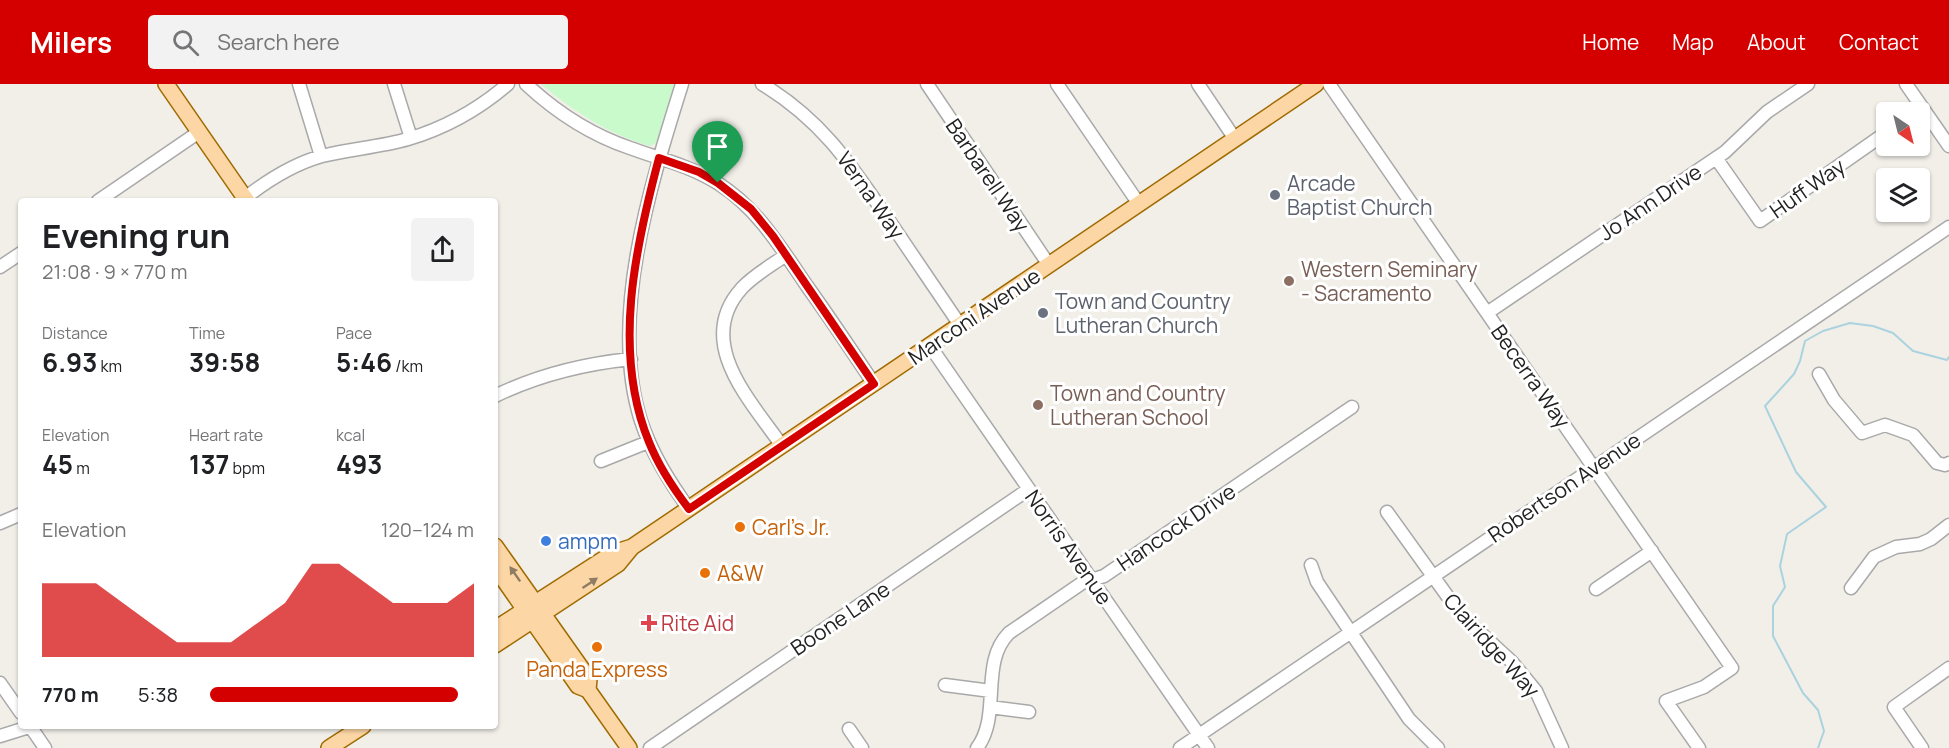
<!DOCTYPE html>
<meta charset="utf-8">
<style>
body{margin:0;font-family:Manrope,sans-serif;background:#f2f2f2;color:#202124;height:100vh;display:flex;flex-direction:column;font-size:22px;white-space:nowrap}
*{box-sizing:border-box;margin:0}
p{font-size:20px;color:#757577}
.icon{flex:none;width:33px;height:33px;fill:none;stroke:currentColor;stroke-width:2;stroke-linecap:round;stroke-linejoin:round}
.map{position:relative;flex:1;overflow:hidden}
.sheet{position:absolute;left:18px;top:114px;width:480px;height:531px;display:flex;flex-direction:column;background:#fff;border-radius:6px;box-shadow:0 2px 4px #0004}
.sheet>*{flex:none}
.needle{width:39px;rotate:145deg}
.buttons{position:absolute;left:1876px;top:18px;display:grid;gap:12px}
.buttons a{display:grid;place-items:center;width:54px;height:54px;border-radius:6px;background:#fff;box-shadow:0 2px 4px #0004;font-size:30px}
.pin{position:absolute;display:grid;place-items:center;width:51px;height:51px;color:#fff;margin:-62px -26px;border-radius:50% 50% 50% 0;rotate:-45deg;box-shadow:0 0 6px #0007}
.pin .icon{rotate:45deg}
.round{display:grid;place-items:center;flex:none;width:63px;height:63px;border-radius:6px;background:#f2f2f2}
.headline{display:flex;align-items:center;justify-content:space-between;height:102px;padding:0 24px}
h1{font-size:33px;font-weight:700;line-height:45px}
.stats{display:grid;grid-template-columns:repeat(3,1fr);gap:9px;height:102px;padding:6px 24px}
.stats div{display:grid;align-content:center}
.stats b{font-size:26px;font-weight:700}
.stats small{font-size:16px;font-weight:400}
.stats p{font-size:16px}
.chart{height:168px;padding:12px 24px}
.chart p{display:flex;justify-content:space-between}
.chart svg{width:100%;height:108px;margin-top:6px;fill:#d40000;opacity:.7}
ul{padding:0 24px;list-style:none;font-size:20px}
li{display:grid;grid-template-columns:96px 72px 1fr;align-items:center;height:45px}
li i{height:15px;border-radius:8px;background:#d40000}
header{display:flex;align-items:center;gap:36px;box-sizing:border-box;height:84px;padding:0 30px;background:#d40000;color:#fff}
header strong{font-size:28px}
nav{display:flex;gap:33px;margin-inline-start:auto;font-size:21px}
.search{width:420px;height:54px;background:#f2f2f2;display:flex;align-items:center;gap:15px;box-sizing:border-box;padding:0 21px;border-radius:6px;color:#757577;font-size:22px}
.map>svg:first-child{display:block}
</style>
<header>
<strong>Milers</strong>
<div class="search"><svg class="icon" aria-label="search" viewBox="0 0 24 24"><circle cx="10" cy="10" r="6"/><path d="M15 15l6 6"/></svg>Search here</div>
<nav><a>Home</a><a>Map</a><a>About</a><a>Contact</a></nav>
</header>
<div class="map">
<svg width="1949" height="664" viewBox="0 0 1949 664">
<rect width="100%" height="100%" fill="#f2efe9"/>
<path fill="#c8facc" d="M541,0H674L656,59L650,62C610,51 573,27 541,0Z"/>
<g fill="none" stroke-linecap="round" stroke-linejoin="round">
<path stroke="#aad3df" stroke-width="2" d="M1818,664L1824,647L1818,626L1803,609L1773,552V522L1785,503L1780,482L1787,450L1826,423L1796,388L1765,322L1794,290L1800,277L1805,257L1823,247L1850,239L1873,242L1893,249L1913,267L1947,276L1949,273"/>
<g stroke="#a9a9a9" stroke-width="15">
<path id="minor" d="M299,0L321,72
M394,0L411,54
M526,0C556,28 592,51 630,64C660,75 691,82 719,100C758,125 781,164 807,202C830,234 852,267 874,300
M682,0C651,99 608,234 641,337C652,370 669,397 689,425
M762,0C823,37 851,81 890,138C913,172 937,207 960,241
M927,0L1049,181
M1057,0L1139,120
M1198,0L1235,55
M1329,0L1732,584L1704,603L1666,617L1699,664
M1906,0L1949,62
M1716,74L1760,137L1887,48
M245,114C268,96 293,80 322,72C350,65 380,63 408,55C445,44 479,25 508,0
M98,117L199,48
M0,183L21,169
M1487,229L1725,68L1767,28L1808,0
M930,262L1208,664
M1819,290L1834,316L1862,349L1885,341L1913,351L1937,379L1945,381L1949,379
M495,312C538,291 583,280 631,275
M782,362C751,317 693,258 742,204C754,191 772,181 786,171
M601,377L648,358
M1387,428L1461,531L1512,578L1536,607L1562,664
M0,439L21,430
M1311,481L1317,498L1409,635L1438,664
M1851,504L1874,473L1896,463L1920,460L1931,455L1949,441
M1596,505L1652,467
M0,599L21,629
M945,601L991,607
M990,623L1029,628
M30,642L45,664
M849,645L862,664
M0,652L32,642
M650,664L1029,405
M977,664C1002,631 979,579 1009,549L1082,499L1104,492L1352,323
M1180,664L1949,143
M1922,664L1894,623L1949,584"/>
</g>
<g stroke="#a06b00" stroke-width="18">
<path id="major" d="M166,0L247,117
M495,462L589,595L588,606
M495,483L578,602L588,606L629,664
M495,545L613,469L632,463
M495,561L618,480L632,463L1316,0
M329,664L363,642"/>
</g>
<use href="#minor" stroke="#fff" stroke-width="12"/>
<use href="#major" stroke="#fcd6a4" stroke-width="15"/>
</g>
<defs><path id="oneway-solid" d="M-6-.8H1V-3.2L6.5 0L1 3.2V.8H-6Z" transform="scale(1.5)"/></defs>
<g fill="#8f7c63">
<use href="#oneway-solid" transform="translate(515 490) rotate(-125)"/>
<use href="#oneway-solid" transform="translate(590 499) rotate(-34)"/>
</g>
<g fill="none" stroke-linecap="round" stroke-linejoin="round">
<g stroke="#fff" stroke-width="12">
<path id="route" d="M659,74L699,88L718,99L751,125L773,152L874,300L689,425C673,404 659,383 649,358C612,268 635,164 659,74Z"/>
</g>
<use href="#route" stroke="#d40000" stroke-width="8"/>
</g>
<g fill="#6b7280" stroke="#fff" stroke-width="2">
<circle cx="1275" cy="111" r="6"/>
<circle cx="1043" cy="229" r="6"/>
</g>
<g fill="#8d6e63" stroke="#fff" stroke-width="2">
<circle cx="1289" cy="197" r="6"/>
<circle cx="1038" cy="321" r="6"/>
</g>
<g fill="#e8710a" stroke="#fff" stroke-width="2">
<circle cx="740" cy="443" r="6"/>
<circle cx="705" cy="489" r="6"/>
<circle cx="597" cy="563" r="6"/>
</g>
<circle fill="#3f7fe0" stroke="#fff" stroke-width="2" cx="546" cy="457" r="6"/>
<path fill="#e0444e" stroke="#fff" stroke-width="2" d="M646 530h6v6h6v6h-6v6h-6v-6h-6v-6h6z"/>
<g text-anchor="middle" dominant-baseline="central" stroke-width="6" stroke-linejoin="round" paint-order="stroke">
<g font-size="21" fill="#222" stroke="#fff">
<text transform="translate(988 91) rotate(56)">Barbarell Way</text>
<text transform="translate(1807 104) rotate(-35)">Huff Way</text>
<text transform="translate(871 111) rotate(55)">Verna Way</text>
<text transform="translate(1650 118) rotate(-34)">Jo Ann Drive</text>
<text transform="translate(974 232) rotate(-34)">Marconi Avenue</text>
<text transform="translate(1531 292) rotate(55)">Becerra Way</text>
<text transform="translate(1564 403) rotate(-34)">Robertson Avenue</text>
<text transform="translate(1176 443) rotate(-34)">Hancock Drive</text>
<text transform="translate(1069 463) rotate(55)">Norris Avenue</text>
<text transform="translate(840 534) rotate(-34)">Boone Lane</text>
<text transform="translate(1492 561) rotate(48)">Clairidge Way</text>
</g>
<g font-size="21" fill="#5b616d" stroke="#fff" text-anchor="start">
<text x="1287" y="99">Arcade<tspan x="1287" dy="24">Baptist Church</tspan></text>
<text x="1055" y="217">Town and Country<tspan x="1055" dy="24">Lutheran Church</tspan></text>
</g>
<g font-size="21" fill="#785e54" stroke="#fff" text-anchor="start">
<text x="1301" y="185">Western Seminary<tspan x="1301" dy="24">- Sacramento</tspan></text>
<text x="1050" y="309">Town and Country<tspan x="1050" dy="24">Lutheran School</tspan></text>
</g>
<g font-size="21" fill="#c56008" stroke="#fff" text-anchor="start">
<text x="752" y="443">Carl's Jr.</text>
<text x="717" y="489">A&amp;W</text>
<text x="597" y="585" text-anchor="middle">Panda Express</text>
</g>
<g font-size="21" fill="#366cbe" stroke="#fff" text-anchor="start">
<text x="558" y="457">ampm</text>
</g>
<g font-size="21" fill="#be3a42" stroke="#fff" text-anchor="start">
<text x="661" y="539">Rite Aid</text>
</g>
</g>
</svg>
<div class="buttons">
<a><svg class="needle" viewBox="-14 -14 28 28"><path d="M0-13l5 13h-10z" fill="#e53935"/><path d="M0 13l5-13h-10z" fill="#757577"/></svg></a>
<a><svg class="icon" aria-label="layers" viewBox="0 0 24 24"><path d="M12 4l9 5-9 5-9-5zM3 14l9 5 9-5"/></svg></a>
</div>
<div class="pin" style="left:718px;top:99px;background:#1e9e55"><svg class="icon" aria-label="arrive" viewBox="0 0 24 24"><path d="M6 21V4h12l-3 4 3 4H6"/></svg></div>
<section class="sheet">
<div class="headline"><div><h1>Evening run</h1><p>21:08 · 9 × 770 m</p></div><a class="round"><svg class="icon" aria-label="share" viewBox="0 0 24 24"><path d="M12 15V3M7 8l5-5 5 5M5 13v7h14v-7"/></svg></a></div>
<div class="stats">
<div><p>Distance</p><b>6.93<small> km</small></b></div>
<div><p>Time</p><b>39:58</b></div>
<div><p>Pace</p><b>5:46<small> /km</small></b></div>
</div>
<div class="stats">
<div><p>Elevation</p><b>45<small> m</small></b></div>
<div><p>Heart rate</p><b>137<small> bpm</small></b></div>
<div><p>kcal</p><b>493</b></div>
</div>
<div class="chart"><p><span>Elevation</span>120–124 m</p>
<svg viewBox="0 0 160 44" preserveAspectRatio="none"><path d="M0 44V14L10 14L20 14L30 22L40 30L50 38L60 38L70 38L80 30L90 22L100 6L110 6L120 14L130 22L140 22L150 22L160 14V44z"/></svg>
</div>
<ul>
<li><b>770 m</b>5:38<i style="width:94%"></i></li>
</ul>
</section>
</div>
